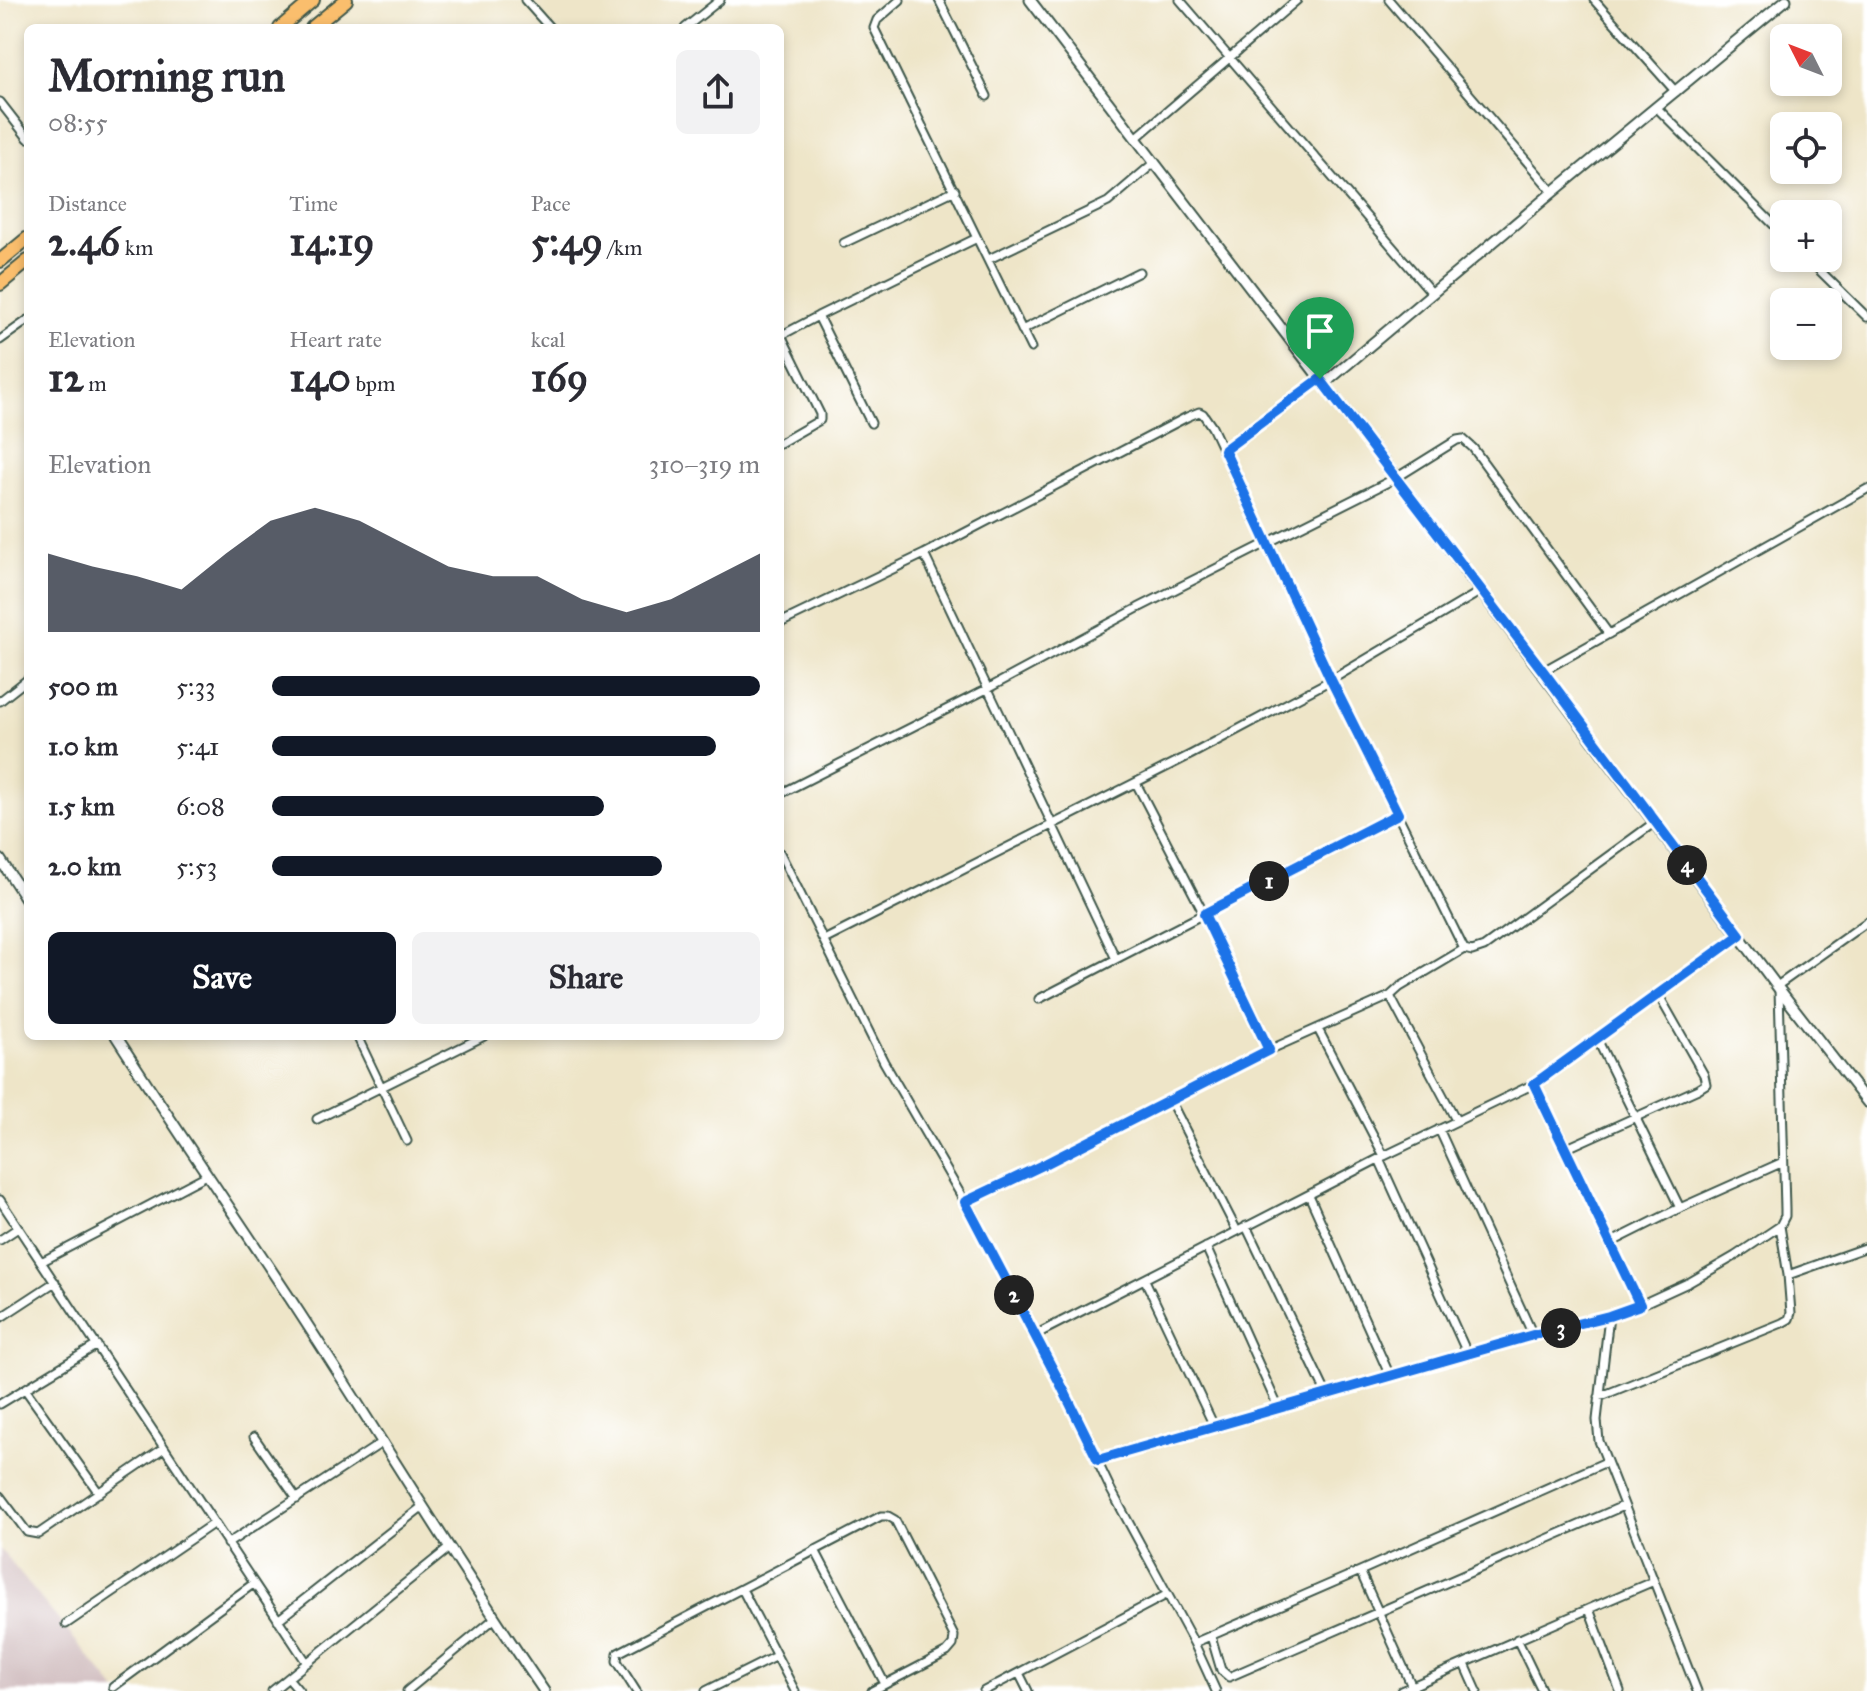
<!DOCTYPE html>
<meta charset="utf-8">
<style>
body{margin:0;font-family:"IM FELL Great Primer",serif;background:#f2f2f3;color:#2b2b33;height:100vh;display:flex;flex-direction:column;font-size:30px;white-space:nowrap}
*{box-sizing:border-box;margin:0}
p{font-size:26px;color:#7c7c81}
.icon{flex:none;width:44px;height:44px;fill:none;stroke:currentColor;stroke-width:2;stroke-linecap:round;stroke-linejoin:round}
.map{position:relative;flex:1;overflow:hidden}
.side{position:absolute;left:24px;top:24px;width:760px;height:1016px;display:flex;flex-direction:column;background:#fff;border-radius:12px;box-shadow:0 4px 12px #0003}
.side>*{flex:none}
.needle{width:52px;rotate:312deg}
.fabs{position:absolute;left:1770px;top:24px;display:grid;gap:16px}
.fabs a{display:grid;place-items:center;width:72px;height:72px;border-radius:12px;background:#fff;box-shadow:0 4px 12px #0003;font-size:40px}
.pin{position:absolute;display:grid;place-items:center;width:68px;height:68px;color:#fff;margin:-82px -34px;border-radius:50% 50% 50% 0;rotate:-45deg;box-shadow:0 0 8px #0007}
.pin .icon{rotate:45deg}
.km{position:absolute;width:40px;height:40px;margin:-20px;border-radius:50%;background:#222;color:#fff;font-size:22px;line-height:40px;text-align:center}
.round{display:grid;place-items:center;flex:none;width:84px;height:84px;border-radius:12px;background:#f2f2f3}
.head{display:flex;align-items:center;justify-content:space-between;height:136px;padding:0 24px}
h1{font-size:44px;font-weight:700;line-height:60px}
.metrics{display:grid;grid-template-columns:repeat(3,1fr);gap:12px;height:136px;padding:8px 24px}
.metrics div{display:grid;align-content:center}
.metrics b{font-size:40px;font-weight:700}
.metrics small{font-size:22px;font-weight:400}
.metrics p{font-size:22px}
.chart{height:224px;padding:16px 24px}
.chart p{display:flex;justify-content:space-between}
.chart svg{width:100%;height:144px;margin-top:8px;fill:#111827;opacity:.7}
.action{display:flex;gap:16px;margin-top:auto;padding:16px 24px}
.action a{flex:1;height:92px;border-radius:12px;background:#111827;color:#fff;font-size:32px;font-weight:700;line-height:92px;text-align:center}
.action a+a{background:#f2f2f3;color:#2b2b33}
ul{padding:0 24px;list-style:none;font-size:26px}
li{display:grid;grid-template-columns:128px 96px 1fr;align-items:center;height:60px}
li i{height:20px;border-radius:10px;background:#111827}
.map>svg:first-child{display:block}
</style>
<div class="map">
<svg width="1867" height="1691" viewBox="0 0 1867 1691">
<rect width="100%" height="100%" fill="#fff"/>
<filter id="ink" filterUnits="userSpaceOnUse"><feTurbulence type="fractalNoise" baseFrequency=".0125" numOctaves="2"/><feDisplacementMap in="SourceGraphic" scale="16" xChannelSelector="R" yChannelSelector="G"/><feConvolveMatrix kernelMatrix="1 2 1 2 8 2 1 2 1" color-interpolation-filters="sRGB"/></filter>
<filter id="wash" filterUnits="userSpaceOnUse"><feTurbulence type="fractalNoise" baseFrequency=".006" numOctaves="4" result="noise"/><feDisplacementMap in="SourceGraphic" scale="32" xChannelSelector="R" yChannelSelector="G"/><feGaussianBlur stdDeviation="1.8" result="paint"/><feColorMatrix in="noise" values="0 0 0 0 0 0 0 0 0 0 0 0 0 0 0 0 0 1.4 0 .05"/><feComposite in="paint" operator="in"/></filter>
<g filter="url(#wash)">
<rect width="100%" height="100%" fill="#eee5c8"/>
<path fill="#d2bfc1" d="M0,1549L117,1691H0Z"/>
</g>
<g filter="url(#ink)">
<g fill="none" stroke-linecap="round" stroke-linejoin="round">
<g stroke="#3e564a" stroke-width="11">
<path id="minor" d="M525,0L550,28
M939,0L987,96
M1180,0L1432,293
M1389,0L1553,192
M1594,0L1676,92
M685,28L720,0
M0,102L28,138
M1657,108L1784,235
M1136,138L1297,0
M977,238L1031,348
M844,243L955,190
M1807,258L1867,317
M989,259L1108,202L1155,162
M818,316L977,238L874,28L877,20L900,0
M1022,330L1139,272
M780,336L818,316L871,423
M0,340L28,320
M780,443L820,420V414L781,335
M1224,450L1320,379
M924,554L1116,959L1039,999
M780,623L924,554L1187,417L1199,412L1203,414L1212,427L1331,680L1464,949
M1543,671L1867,489
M0,701L28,679
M1136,783L1204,914L1269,1050
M780,794L987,689L1138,608L1396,478L1457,440L1463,439L1473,448L1609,634
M780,853L884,1062L965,1202L1061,1385L1111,1490L1194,1643L1216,1691
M824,940L1192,754L1331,680L1481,591
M1116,959L1398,814
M1777,986L1867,922
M1390,996L1456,1120
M1318,1029L1384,1156
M357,1036L407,1141
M1597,1039L1680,1208L1610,1243
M1534,1084L1640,1305
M1170,1100L1237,1231
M317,1119L484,1036
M1439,1129L1533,1335
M1565,1149L1698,1089L1706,1084L1704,1075L1658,994
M1379,1159L1468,1355
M1309,1195L1390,1376
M0,1200L307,1663
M965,1202L1047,1163L1269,1050L1390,996L1400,987L1464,949L1472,951L1484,947L1655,822
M1680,1208L1783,1162
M1246,1226L1327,1395
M1780,1226L1788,1275
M0,1240L18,1228
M1206,1247L1279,1409
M41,1262L207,1175
M1145,1280L1214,1426
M1609,1316L1597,1420L1599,1441L1697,1691
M0,1318L55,1282
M1035,1335L1384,1156L1534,1084L1740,935
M25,1389L99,1493
M1599,1397L1782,1323L1789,1319L1791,1313L1788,1275L1867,1247
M0,1404L97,1345
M254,1437L297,1499
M1098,1460L1533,1335L1609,1316L1640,1305L1690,1282L1735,1256L1780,1226L1785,1216V1209L1779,989
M0,1496L27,1532L38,1534L164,1448
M227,1544L383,1442
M815,1550L885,1684
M1360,1571L1414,1691
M742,1589L795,1691
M1589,1609L1620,1691
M278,1620L423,1506
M66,1624L214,1523
M1211,1636L1221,1670L1229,1677L1623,1506
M1517,1639L1542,1691
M1194,1643L1360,1571L1606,1462
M1465,1664L1477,1691
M1019,1673L1028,1691
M288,1678L299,1691
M113,1687L253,1584
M272,1691L449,1548
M407,1691L494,1619
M636,1691L617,1661L618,1653L881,1516H888L895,1520L954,1636L953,1645L947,1652L872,1691
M706,1691L776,1656
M984,1691L1168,1594
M1401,1691C1485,1654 1569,1617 1654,1581"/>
</g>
<g stroke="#3e564a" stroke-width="13">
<path id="tertiary" d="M1030,0L1396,478L1779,989L1867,1102
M1324,384L1553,192L1786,0
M0,859L28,902
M116,1036C175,1128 237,1218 297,1309C380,1436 458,1566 544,1691"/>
</g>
<g stroke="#3e564a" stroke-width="16">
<path id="trunk" d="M280,28L313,0
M312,28L346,0
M0,261L28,238
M0,284L28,261"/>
</g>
<use href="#minor" stroke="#fff" stroke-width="7"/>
<use href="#tertiary" stroke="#fff" stroke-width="9"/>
<use href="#trunk" stroke="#fabe6d" stroke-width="12"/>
</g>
</g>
<g fill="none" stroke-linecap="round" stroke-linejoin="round" filter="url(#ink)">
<g stroke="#fff" stroke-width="16">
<path id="route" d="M1320,379L1543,671L1740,935L1534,1084L1640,1305L1609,1316L1533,1335L1098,1460L1061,1385L965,1202L1047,1163L1269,1050L1204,914L1398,814L1331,680L1224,450Z"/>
</g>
<use href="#route" stroke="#1a73e8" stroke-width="10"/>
</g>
</svg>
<div class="fabs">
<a><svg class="needle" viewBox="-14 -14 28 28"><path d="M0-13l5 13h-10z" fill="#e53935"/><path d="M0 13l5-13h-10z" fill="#7c7c81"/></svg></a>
<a><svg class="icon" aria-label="locate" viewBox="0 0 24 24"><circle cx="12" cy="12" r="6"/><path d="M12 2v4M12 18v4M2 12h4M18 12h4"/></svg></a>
<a>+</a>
<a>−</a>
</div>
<div class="pin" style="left:1320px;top:379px;background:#1e9e55"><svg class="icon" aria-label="arrive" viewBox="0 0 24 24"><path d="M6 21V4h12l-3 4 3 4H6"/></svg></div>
<b class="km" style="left:1269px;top:881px">1</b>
<b class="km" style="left:1014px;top:1295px">2</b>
<b class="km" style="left:1561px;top:1328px">3</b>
<b class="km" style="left:1687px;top:865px">4</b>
<section class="side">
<div class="head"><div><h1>Morning run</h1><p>08:55</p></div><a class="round"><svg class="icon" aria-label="share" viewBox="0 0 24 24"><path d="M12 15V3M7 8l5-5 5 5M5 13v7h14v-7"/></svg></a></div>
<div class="metrics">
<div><p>Distance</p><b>2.46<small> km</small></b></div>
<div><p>Time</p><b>14:19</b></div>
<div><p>Pace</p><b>5:49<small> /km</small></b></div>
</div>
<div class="metrics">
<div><p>Elevation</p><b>12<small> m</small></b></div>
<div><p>Heart rate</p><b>140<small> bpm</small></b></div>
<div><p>kcal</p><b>169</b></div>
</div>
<div class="chart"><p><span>Elevation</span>310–319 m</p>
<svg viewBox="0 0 160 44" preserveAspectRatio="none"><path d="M0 44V20L10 24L20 27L30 31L40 20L50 10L60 6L70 10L80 17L90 24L100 27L110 27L120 34L130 38L140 34L150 27L160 20V44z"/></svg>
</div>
<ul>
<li><b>500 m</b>5:33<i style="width:100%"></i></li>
<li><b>1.0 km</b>5:41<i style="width:91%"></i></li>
<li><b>1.5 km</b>6:08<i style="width:68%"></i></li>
<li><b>2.0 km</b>5:53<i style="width:80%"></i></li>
</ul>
<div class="action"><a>Save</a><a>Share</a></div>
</section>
</div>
